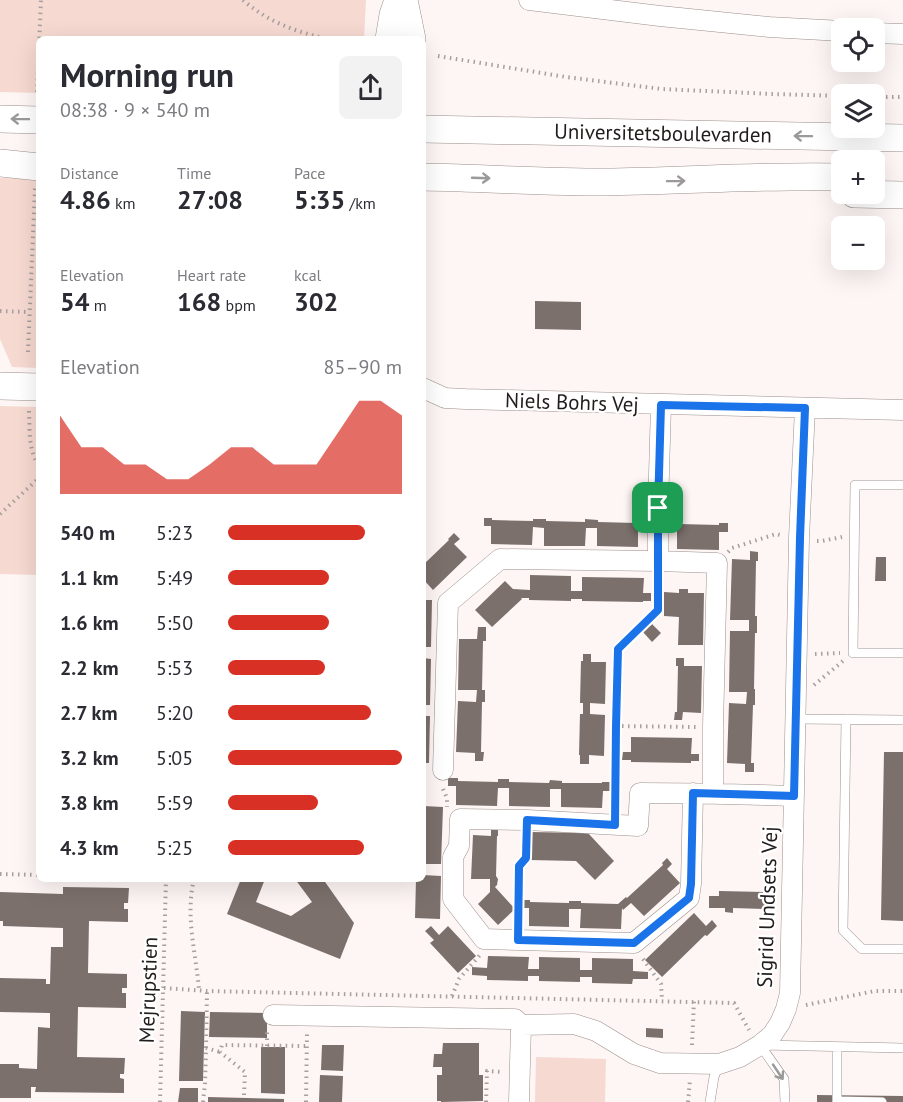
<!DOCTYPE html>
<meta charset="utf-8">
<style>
body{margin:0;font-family:"PT Sans",sans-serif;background:#f2f2f3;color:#2b2b33;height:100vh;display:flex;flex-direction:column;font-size:22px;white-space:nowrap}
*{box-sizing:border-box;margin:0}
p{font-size:20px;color:#7c7c81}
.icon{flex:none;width:33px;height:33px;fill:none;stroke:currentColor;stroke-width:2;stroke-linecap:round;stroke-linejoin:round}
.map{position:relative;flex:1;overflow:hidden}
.panel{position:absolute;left:36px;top:36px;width:390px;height:846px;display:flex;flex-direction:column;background:#fff;border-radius:9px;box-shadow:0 6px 24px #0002}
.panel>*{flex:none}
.fabs{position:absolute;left:831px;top:18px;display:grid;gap:12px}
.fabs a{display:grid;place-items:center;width:54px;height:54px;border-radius:9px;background:#fff;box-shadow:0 6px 24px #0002;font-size:30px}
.pin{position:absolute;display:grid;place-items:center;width:51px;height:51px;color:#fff;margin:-26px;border-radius:12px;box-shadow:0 3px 9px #0006}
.round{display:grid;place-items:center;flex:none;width:63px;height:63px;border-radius:9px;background:#f2f2f3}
.overview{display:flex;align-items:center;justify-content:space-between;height:102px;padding:0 24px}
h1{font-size:33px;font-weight:700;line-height:45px}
.stats{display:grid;grid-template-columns:repeat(3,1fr);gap:9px;height:102px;padding:6px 24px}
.stats div{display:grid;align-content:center}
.stats b{font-size:26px;font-weight:700}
.stats small{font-size:16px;font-weight:400}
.stats p{font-size:16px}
.chart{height:168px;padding:12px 24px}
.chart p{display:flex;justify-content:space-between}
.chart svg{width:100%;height:108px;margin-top:6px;fill:#d93025;opacity:.7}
ul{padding:0 24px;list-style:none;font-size:20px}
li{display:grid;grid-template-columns:96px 72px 1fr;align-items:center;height:45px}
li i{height:15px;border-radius:8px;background:#d93025}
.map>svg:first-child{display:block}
</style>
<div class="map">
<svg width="903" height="1102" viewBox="0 0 903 1102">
<rect width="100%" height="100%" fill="#fef6f4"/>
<path fill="#f6d9d0" d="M0,0H366L364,39H39V93L0,92Z
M0,178L39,179V368L12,367L0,339Z
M0,406L39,407V575L0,574Z
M536,1057L606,1059L605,1102H535Z"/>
<path fill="#7c706c" d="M535,301L581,302V330L535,329Z
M484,518H492V520L533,521V519H546V521L585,522V519L598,520V522L637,523V521H646V530H638V547L597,546V528H586L585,546H544V528L533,527L532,545L491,544V526H484Z
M671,522H679V524L719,525V523H728V532H719V550L677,549V531L670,530Z
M454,533L460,539L454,544L467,557L433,590L423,579V565L449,540L448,539Z
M750,551L758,552V561H756L755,616H757V633H755L754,689H755V705H753L751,763H754V772H745V764L727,763L729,703L746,704L747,692H729L730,631H749V620H730L732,559L750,560Z
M876,557H886V581H875Z
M530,575L571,576V591H582V577L644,578L643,593H651V601H643V602L582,601V599H571V601L529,600V598H521L522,599L492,627L475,610L505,581L513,589L530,590Z
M679,589H688V593H704L703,645H678L679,617L664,616V592L679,593Z
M423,600H432L431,647H423Z
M652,624L661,633L652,642L643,632Z
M478,627H486V641H483L482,690H485V702H482L481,752H484L483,761H475V753L456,752L458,701L476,702L477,690H458L459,639H477Z
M583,654H591V662H606L605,704L590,703V714L605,715L604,756L589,755V764H580V755H579L580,714H583V703H580L581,661H583Z
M423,658L431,659L430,705H423Z
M676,658H684V666H702L701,713L683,712L682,720H674L675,712H677L678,666H676Z
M423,716H430L429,763H423Z
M631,737L692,738L691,754H699V761H691V763L631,762V760H622L623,752H631Z
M884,752H903V921L881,920Z
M448,778H458V781L498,782V779H509V782L549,783L550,780L562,781V783H602V782H611V791H603L602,808L561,807V789H550V807L509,806V788H498L497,806L456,805V786H448Z
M423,806L443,807L441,864H423Z
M491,828H498V836H497L496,876L498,879L497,885L495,887L515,909L498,925L478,904L490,892V879H471L473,835L491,836Z
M530,832L588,833L614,861L595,880L576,861L530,860Z
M667,858L672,864L667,869L680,883L644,916L631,903L623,910L622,908L621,929L580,928L581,909H569V927L529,926V908H521V900H530V902L569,903V901H581V903L618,904L626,897L627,898L663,865L662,863Z
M423,875L441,876L440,919L415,918L416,879H423Z
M241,879H265L256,902L291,916L312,902L295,879H323L354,923L340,959L227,914Z
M63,887L129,888L128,903H124V909H128V922L89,921L88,973L127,974V988H122V993H126V1008L78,1007L77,1057L125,1058L124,1074H120V1078L124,1079V1093L35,1092L36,1087H31V1098H0V1064H19V1068L37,1069L38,1027L50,1028V1013L0,1012V978L46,979V984H50L51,947H63V928L3,926V921H0V892L63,894Z
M719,891L767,892V909L733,908V913L725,912V908H709V896H719Z
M694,913L706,926L712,920L717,926L707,936L705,935L662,977L645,960Z
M431,926L439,935L448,926L476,956L458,973L430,943L434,940L425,931Z
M488,956L529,957L528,969H539V957L580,958V970H592V958L633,959V971L648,972V979H633L632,984L592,983V977H580V982L539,981V976H528V981L487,980V976L472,975V967L487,968Z
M181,1011L205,1012L203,1081H179Z
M210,1012L267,1013V1038L209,1037Z
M646,1028L663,1029V1038L646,1037Z
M443,1043H479V1075H483V1101L441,1102V1101H437V1075H442V1067H433L434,1054H442Z
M322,1045H344L343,1071L321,1070Z
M261,1047H285V1094L261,1093Z
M320,1075L343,1076L342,1102H319Z
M180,1088H198V1102H178Z
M817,1095L903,1096V1102H817Z
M208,1097L284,1099V1102H208Z"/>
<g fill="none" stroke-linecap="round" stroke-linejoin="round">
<g stroke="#9b8f8b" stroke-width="10">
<path id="lane" d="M903,485H855L853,653H903
M796,719L903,720
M846,719L843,930L862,949H903
M760,1045L784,1079L785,1102
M762,1045L903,1048
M837,1101L882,1102
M710,1102L714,1077L719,1064
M837,1102V1047"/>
</g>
<g stroke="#9b8f8b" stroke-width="21">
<path id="street" d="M529,0L660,16L769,27L842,31
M874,33L903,34
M423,388L445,398L465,399L903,410
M658,561L717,563L713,727V793
M443,770L448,603L500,559L658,561V508L661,405
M693,793L691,884L689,898L634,943L484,939L453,899V857L459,846L460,819L527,820L638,826L640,793C692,793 742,794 794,796
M273,1015L515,1019L521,1025
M519,1102L521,1025L574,1024L596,1031L634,1054L660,1063L719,1064L740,1057L760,1045L772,1035L780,1023L786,1009L790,993L799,538L805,408"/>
</g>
<g stroke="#9b8f8b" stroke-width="28">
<path id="secondary" d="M404,0L412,39
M389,39L393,15L398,0
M0,119L39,120
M423,129L903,138
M0,163L39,167
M423,177C484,178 544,182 605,182C684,181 763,175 842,177
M854,194L903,195
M0,386L39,387"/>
</g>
<path stroke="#a69f9e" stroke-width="4" stroke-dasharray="1.5 4.5" stroke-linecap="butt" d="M243,0C268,22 296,32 328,39
M438,56L566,77L662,89L773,94L842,96
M37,92L41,0
M874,97H903
M0,311L29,312
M28,352L35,188
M29,411C30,431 28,449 39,466
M0,514L39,478
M817,541H822L842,537
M728,552L732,548L776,534L780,535
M815,654L840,653
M814,685L843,661
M616,726L696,727
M443,789L447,798V807
M616,807L618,649L658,610V579
M0,874L39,875
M194,879C185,916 196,953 199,990
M518,921L519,866L526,858L527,839
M643,959L661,984L662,1000
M164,988L207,991L734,1003L749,1030
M452,996L459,979L480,955
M806,1005L875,991H903
M692,1045L694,1001
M267,1046V1032
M206,1048L207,991
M244,1095L245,1072L220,1052L222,1045L307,1046
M160,1102L166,879
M203,1102L205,1084L206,1048L220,1052
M306,1102L307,1034
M486,1102L487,1071L503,1072
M688,1102L690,1080"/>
<use href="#lane" stroke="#fff" stroke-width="9"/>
<use href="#street" stroke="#fff" stroke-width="20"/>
<use href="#secondary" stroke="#fff" stroke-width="27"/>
</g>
<defs><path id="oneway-shaft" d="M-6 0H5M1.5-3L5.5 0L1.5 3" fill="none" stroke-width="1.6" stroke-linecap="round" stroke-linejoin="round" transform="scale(1.5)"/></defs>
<g stroke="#9c9999">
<use href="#oneway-shaft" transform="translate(20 119) rotate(-179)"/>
<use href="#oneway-shaft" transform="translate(803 136) rotate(-179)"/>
<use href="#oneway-shaft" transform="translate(481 178) rotate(2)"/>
<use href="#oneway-shaft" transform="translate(676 181) rotate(-1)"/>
<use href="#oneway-shaft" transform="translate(778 1072) rotate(56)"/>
</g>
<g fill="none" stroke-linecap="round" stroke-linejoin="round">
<g stroke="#fff" stroke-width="12">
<path id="route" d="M661,405L805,408L800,538L794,796L693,793L691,884L689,898L634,943L518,940L519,866L526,858L527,820L615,825L616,726L618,649L658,610V508Z"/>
</g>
<use href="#route" stroke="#1a73e8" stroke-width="8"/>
</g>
<g text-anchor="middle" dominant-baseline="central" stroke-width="4.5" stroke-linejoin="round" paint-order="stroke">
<g font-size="21" fill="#221d1c" stroke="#fff">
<text transform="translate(663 133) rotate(1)">Universitetsboulevarden</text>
<text transform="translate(572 402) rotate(2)">Niels Bohrs Vej</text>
<text transform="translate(767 907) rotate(-88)">Sigrid Undsets Vej</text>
<text transform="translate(148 990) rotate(-88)">Mejrupstien</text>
</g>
</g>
</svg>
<div class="fabs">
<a><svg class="icon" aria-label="locate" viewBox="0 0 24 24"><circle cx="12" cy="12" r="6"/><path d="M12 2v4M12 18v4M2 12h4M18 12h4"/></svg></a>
<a><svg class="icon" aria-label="layers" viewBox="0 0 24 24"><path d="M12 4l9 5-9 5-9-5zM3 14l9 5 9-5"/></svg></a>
<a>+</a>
<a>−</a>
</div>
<div class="pin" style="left:658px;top:508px;background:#1e9e55"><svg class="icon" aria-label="arrive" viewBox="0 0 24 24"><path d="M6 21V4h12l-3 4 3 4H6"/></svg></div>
<section class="panel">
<div class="overview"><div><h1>Morning run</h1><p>08:38 · 9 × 540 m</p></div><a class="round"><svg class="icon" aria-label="share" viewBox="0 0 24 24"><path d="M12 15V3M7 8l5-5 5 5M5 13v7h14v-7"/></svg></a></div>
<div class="stats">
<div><p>Distance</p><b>4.86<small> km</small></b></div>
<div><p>Time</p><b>27:08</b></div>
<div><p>Pace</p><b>5:35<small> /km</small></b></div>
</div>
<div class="stats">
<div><p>Elevation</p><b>54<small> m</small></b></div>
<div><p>Heart rate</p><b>168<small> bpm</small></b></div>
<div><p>kcal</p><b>302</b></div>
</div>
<div class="chart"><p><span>Elevation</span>85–90 m</p>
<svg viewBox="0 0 160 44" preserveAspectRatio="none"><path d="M0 44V12L10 25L20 25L30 32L40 32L50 38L60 38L70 32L80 25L90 25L100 32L110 32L120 32L130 19L140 6L150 6L160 12V44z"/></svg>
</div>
<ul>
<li><b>540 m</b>5:23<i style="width:79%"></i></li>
<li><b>1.1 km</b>5:49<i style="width:58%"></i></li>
<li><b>1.6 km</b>5:50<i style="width:58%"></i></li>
<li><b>2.2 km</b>5:53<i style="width:56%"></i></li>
<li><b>2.7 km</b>5:20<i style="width:82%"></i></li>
<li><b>3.2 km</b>5:05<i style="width:100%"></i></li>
<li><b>3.8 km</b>5:59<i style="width:52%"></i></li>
<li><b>4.3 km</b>5:25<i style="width:78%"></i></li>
</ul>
</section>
</div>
